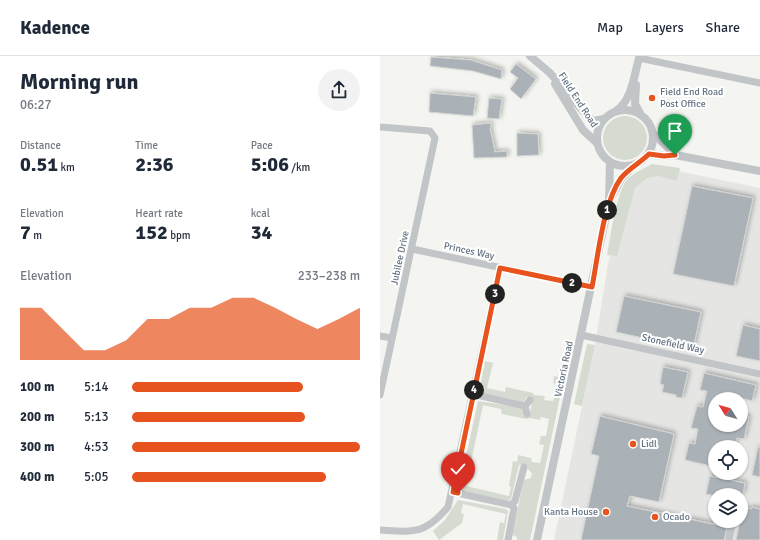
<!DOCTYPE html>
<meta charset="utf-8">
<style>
body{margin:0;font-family:Signika,sans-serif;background:#f2f2f3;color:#1f2937;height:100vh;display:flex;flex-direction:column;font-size:15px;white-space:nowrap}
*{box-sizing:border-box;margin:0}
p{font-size:13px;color:#747a83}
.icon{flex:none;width:22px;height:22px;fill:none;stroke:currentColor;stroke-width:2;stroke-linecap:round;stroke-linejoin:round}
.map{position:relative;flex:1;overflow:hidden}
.panel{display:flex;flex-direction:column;background:#fff;width:380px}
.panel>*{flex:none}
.needle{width:26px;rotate:307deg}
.fabs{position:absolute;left:328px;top:336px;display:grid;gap:8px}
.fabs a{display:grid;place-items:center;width:40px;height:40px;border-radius:50%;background:#fff;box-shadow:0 1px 3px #0004;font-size:20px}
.pin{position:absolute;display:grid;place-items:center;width:34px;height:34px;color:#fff;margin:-41px -17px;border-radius:50% 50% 50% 0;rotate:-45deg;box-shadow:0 0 4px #0007}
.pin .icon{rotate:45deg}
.km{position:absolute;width:20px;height:20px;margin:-10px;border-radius:50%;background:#222;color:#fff;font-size:11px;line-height:20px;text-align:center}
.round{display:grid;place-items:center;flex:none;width:42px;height:42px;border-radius:21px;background:#f2f2f3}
.summary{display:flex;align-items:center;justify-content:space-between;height:68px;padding:0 20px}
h1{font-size:22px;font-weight:700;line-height:30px}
.stats{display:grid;grid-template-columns:repeat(3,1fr);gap:6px;height:68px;padding:4px 20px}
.stats div{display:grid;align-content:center}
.stats b{font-size:20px;font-weight:700}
.stats small{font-size:11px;font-weight:400}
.stats p{font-size:11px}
.chart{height:112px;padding:8px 20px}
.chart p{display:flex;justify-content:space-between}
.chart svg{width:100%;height:72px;margin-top:4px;fill:#e7531e;opacity:.7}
ul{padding:0 20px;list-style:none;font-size:13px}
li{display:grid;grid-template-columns:64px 48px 1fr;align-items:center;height:30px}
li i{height:10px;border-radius:5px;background:#e7531e}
header{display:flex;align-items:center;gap:24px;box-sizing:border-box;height:56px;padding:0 20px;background:#fff;border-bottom:1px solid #e0e1e3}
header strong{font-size:19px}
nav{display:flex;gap:22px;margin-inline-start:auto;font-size:14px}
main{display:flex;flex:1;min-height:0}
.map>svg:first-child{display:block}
</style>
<header>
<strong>Kadence</strong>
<nav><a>Map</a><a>Layers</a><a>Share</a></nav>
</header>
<main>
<section class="panel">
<div class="summary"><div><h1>Morning run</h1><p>06:27</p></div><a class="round"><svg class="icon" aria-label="share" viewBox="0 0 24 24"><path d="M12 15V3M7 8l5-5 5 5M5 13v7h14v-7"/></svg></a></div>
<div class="stats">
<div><p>Distance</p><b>0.51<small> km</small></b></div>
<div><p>Time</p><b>2:36</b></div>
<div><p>Pace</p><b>5:06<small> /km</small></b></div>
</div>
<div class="stats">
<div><p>Elevation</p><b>7<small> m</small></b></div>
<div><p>Heart rate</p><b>152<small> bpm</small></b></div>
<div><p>kcal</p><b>34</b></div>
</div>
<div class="chart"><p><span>Elevation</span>233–238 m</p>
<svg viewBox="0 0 160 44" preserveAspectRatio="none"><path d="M0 44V12L10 12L20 25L30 38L40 38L50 32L60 19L70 19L80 12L90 12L100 6L110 6L120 12L130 19L140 25L150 19L160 12V44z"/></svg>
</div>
<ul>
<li><b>100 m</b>5:14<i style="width:75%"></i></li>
<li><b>200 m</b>5:13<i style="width:76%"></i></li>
<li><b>300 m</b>4:53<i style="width:100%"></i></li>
<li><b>400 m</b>5:05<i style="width:85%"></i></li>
</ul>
</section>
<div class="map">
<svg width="380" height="484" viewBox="0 0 380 484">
<defs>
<filter id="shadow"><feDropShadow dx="2" dy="-2" stdDeviation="2" flood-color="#0004"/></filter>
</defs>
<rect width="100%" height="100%" fill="#f4f4f0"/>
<path fill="#e5e6e4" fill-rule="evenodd" d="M278,111L380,132V484H174L215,289L228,208L246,139ZM335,343H361V369H335ZM335,391H361V417H335ZM335,439H361V465H335Z"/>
<path fill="#d5dbd1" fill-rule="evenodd" d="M223 82a22 22 0 1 1 44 0a22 22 0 1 1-44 0Z
M272,108L300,112L297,125L279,120L267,122L255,132L237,200L227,199C231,179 235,146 244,128C249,119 263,113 272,108Z
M207,288L215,289L202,350L194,348Z
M105,305L113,307L107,332L125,336L126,331L153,337L154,339L165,340L164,344L173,345L177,328L173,327L174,320L184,322L150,484H137V481L132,479L144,424L151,422L152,417L147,412L148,409H139L131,443L128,445L79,434L98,345L142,352L144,358L150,356L152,346L147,341L143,346L99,336ZM103,349L121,353L122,358L146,363L150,362L160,364L161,361L169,363L166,380H161L159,388L164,389L160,407L152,406L151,402L138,399L137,406L133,405L129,430L131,431L129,440L86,430Z
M78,444L126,453L128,455L123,484H117L120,466L124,467L126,458L83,448L81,457L84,458L82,467L59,484L53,475L65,464Z"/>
<path fill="#abb2b7" stroke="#d5d6d3" filter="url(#shadow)" d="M51,1L91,4L122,14L121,23L93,15L50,10Z
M136,8L156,23L141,43L130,33L138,22L130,16Z
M50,37L96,41L93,60L49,56Z
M109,42L122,43L119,63L107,62Z
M111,67V72H110L115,96L127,95V101L94,102L92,69Z
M137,77L158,78L159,99L137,100Z
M312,130L373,142L354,230L293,218Z
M244,240L321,256L313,293L236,276Z
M363,269L380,273V305L356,300Z
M283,311L308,316L302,342L296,341V339L282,336L284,329L280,328Z
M324,317L376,329L372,345L365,343H335V369H361V359L369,361L364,383L357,382L354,391H335V411L305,404L309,387L315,388L318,373L311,372L317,350L323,351L327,335L320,334Z
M220,360L294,378L279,446L250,440L247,450L347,471L344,484H201L219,400L211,398Z
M378,391L380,392V421L372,419Z
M330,420L365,427L363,439H335V440L326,438Z
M372,451L380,453V484H356L361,460L364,458L366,452L371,453Z"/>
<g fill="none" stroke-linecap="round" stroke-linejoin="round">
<path stroke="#c1c5c8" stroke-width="7" d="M259,2L380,27
M0,71L50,75L55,82L0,339
M32,193L212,231
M201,279L380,318
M0,280L12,282
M93,338L145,350
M147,358L145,350L150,344
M73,436L131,449
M0,474C34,476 44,479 68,451L120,212
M128,484L134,452L131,449L135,445L144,411
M349,484L353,465"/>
<path stroke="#c1c5c8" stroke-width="8" d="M150,0L170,17L208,61L214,65L224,63
M175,28L203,74L217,87
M256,29L255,48L260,57
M217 82a28 28 0 1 1 56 0a28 28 0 1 1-56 0Z
M236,55C252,44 254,20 259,2
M274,78L295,99
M269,98L284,100L295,99L380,115
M231,142L241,123L254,109
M157,484L229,146L230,106"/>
</g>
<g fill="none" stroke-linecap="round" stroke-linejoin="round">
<g stroke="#fff" stroke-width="8">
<path id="route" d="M78,437L73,436L120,212L212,231C218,201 223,147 241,122C249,112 260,107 269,98L284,100L295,99"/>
</g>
<use href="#route" stroke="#e7531e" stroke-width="5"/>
</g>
<g fill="#e7531e" stroke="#fff" stroke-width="1.5">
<circle cx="272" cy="42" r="4"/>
<circle cx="253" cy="388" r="4"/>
<circle cx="226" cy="456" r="4"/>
<circle cx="275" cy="461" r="4"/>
</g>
<g text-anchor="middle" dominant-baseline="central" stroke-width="4" stroke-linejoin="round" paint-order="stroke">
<g font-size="10" fill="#637382" stroke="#fff" text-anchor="start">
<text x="280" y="36">Field End Road<tspan x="280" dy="12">Post Office</tspan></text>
<text x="261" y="388">Lidl</text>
<text x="218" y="456" text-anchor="end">Kanta House</text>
<text x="283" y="461">Ocado</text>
</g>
<g font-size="10" fill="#637382" stroke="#fff">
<text transform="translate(198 44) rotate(57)">Field End Road</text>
<text transform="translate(89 195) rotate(12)">Princes Way</text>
<text transform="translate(20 202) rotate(-78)">Jubilee Drive</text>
<text transform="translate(293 288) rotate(12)">Stonefield Way</text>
<text transform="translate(184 313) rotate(-78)">Victoria Road</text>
</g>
</g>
</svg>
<div class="fabs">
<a><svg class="needle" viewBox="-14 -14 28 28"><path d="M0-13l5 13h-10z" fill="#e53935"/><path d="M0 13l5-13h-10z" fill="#747a83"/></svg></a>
<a><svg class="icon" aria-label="locate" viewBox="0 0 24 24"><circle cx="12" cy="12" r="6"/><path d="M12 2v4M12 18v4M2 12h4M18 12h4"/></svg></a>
<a><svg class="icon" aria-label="layers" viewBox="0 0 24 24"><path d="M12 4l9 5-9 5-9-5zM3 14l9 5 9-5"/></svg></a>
</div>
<div class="pin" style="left:295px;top:99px;background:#1e9e55"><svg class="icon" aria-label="arrive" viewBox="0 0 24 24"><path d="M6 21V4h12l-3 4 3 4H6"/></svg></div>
<div class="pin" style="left:78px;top:437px;background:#d93025"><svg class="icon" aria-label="check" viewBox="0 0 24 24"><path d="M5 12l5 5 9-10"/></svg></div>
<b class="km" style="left:227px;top:154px">1</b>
<b class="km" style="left:192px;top:227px">2</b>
<b class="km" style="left:115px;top:238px">3</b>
<b class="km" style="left:94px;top:334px">4</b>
</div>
</main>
